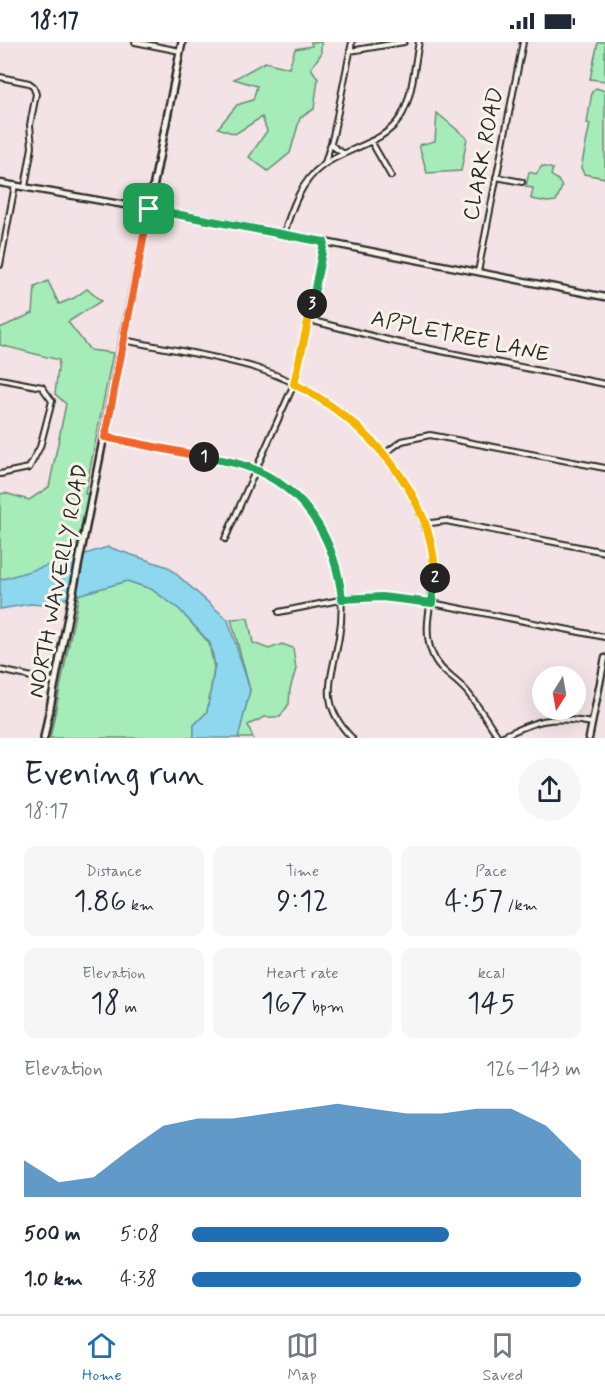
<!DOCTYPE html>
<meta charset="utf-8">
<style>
body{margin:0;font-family:Mynerve,sans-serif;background:#f6f6f7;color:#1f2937;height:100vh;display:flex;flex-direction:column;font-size:22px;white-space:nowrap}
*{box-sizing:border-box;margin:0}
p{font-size:20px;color:#747a83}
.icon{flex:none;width:33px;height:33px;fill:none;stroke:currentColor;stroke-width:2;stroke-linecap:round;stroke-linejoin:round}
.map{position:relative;height:696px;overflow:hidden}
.details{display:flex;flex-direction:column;background:#fff;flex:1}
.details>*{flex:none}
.needle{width:39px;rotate:191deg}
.fabs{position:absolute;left:532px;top:624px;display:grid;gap:12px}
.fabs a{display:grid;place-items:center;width:54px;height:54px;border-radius:50%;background:#fff;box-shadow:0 6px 24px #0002;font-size:30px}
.pin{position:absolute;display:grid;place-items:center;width:51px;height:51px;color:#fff;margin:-26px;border-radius:12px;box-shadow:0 3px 9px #0006}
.km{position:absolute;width:30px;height:30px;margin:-15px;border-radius:50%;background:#222;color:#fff;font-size:16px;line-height:30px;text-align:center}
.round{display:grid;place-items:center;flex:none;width:63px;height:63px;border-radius:32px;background:#f6f6f7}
.head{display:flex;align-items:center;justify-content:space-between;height:102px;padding:0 24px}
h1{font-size:33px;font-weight:600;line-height:45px}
.figures{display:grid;grid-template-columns:repeat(3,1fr);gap:9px;height:102px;padding:6px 24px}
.figures div{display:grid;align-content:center;border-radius:12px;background:#f6f6f7;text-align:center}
.figures b{font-size:30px;font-weight:600}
.figures small{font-size:16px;font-weight:400}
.figures p{font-size:16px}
.chart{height:168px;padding:12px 24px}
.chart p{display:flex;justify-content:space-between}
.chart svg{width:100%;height:108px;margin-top:6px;fill:#1f6fb2;opacity:.7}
ul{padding:0 24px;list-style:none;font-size:20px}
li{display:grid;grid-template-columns:96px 72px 1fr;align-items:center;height:45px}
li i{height:15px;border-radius:8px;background:#1f6fb2}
.status{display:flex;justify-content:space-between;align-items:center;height:42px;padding:0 30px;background:#fff;direction:ltr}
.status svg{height:16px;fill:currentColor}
.dock{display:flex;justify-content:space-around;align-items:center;height:84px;border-top:2px solid #e0e1e3;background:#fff;font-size:16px;color:#747a83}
.dock a{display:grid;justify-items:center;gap:3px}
.dock .on{color:#1f6fb2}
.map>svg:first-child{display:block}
</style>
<div class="status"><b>18:17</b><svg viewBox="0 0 49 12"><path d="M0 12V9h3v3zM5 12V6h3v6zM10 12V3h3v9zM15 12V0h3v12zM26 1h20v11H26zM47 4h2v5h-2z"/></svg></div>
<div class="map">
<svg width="605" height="696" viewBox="0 0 605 696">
<rect width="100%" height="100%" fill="#f3e2e6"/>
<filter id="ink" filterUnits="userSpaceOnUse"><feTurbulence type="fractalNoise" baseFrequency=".0167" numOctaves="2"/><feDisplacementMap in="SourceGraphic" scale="12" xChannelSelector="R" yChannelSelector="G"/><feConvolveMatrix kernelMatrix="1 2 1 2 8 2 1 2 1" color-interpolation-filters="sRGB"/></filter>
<g filter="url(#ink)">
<path fill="#a5ecb9" stroke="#688c72" stroke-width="1.5" d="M311,0H321V12L311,26L318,37L314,67L300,76L290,111L268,129L249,115L267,89L262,75L235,92L218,86L237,63L253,58L257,44L234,37L265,20L289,26L295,7L312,4Z
M598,0H605V39L590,37Z
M596,46L605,49V136L584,132L581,126L590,82L587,81L592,50Z
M437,71L467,96L461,129L427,131L419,103L435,99Z
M542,124L553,127L551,133L558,138L562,145L556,159L547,160L531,157L533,146L526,145L529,130L536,132Z
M48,239L59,262L74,256L87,247L101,259L68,280L90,308L113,311L85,452H88L75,516L0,538V452L5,451L29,458L49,445L66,362L55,352L59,318L0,303V286L33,271L35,245Z
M127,539L151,547L179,567L209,601L214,626L207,670L194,683V696H50L79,552Z
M248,576L253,601L269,607L282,602L293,606L296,627L290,647L289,662L280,675H265L248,683L253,696H238L250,648L231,577Z"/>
<path fill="#8dd8ee" stroke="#6693a0" stroke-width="1.5" d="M108,505L168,525L228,578L250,648L238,696H194V683L207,670L215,623L210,601L179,567L151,547L127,539L42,563L30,562L0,567V538Z"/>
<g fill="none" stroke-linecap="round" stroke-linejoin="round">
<g stroke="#2b2b2b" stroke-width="8">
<path id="minor" d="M135,0L180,9
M350,9L404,0
M0,35L29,41L33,44L36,52L30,83L32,105L25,145
M371,99L391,134
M331,103L344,112
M325,121L333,94L352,0
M496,135L522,140
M284,192C291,168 301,139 322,124C346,106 383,102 400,76C413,55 414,24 419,0
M0,223L15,143
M478,230L523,0
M309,278L396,300L605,342
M123,298C167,307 213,313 256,326C341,353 411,421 432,508C440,544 419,581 432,611C439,630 456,636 468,651C479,665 489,681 499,696
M0,337L42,345L52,359L40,405L29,426L0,432
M105,395C136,401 167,407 199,414C218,418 238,420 256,428C321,455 351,529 339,595C332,638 317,660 352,696
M384,412L402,399L430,393L605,426
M424,482L446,479L605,510
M225,497L294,342L324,200
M279,570L355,555H382L432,561L605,595
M0,628L55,640
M499,696C537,678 550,673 592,681"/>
</g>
<g stroke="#2b2b2b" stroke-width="9">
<path id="tertiary" d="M0,141L222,180L605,255
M589,696L605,616"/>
</g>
<g stroke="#2b2b2b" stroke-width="10">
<path id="secondary" d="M44,696L182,0"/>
</g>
<use href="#minor" stroke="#f7f3e8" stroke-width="4"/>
<use href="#tertiary" stroke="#f7f3e8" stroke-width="4.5"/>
<use href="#secondary" stroke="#f7f3e8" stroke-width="5"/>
</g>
</g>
<g fill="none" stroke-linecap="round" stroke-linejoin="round" filter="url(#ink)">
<g stroke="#fff" stroke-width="12">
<path id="split-1" d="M149,167L105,395L204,415"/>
</g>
<g stroke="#fff" stroke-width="12">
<path id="split-2" d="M204,415C222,418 241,421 258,429C310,453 336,502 342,557L382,555L432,561L435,536"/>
</g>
<g stroke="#fff" stroke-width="12">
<path id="split-3" d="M312,262L294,342C365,377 434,452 435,536"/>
</g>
<g stroke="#fff" stroke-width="12">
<path id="split-4" d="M149,167L324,200L312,262"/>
</g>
<use href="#split-1" stroke="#f0652b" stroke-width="8"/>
<use href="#split-2" stroke="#22a559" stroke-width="8"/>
<use href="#split-3" stroke="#f5b400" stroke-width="8"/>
<use href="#split-4" stroke="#22a559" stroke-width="8"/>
</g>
<g text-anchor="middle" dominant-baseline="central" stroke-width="6" stroke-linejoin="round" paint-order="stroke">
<g font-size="22" fill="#2b2b2b" stroke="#f7f3e8">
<text transform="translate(484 112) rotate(-79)">CLARK ROAD</text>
<text transform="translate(460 295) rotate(12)">APPLETREE LANE</text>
<text transform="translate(59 539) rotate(-79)">NORTH WAVERLY ROAD</text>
</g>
</g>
</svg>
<div class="fabs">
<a><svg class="needle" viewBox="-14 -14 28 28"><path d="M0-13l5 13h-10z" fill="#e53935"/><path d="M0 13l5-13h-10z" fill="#747a83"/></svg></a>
</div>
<div class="pin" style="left:149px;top:167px;background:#1e9e55"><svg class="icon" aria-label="arrive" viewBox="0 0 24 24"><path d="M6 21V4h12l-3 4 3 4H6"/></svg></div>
<b class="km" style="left:204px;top:415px">1</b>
<b class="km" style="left:435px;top:536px">2</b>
<b class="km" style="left:312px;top:262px">3</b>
</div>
<section class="details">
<div class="head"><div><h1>Evening run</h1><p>18:17</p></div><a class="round"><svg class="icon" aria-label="share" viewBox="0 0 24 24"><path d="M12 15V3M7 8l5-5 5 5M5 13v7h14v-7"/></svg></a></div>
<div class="figures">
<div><p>Distance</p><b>1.86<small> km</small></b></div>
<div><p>Time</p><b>9:12</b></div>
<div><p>Pace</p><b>4:57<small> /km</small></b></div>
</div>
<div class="figures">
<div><p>Elevation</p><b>18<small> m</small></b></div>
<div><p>Heart rate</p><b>167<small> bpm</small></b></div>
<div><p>kcal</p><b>145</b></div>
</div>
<div class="chart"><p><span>Elevation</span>126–143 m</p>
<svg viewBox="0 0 160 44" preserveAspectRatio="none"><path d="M0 44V29L10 38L20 36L30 25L40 15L50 12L60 12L70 10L80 8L90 6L100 8L110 10L120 10L130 8L140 8L150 15L160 29V44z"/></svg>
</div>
<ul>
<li><b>500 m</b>5:08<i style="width:66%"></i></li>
<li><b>1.0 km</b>4:38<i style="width:100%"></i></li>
</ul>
</section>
<nav class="dock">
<a class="on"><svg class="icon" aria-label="home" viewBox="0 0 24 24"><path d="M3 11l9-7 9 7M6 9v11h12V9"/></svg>Home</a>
<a><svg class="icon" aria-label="map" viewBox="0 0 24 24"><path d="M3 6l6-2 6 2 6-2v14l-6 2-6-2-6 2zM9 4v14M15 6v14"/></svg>Map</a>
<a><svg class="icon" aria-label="saved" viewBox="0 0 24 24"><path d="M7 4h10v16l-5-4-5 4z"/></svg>Saved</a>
</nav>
